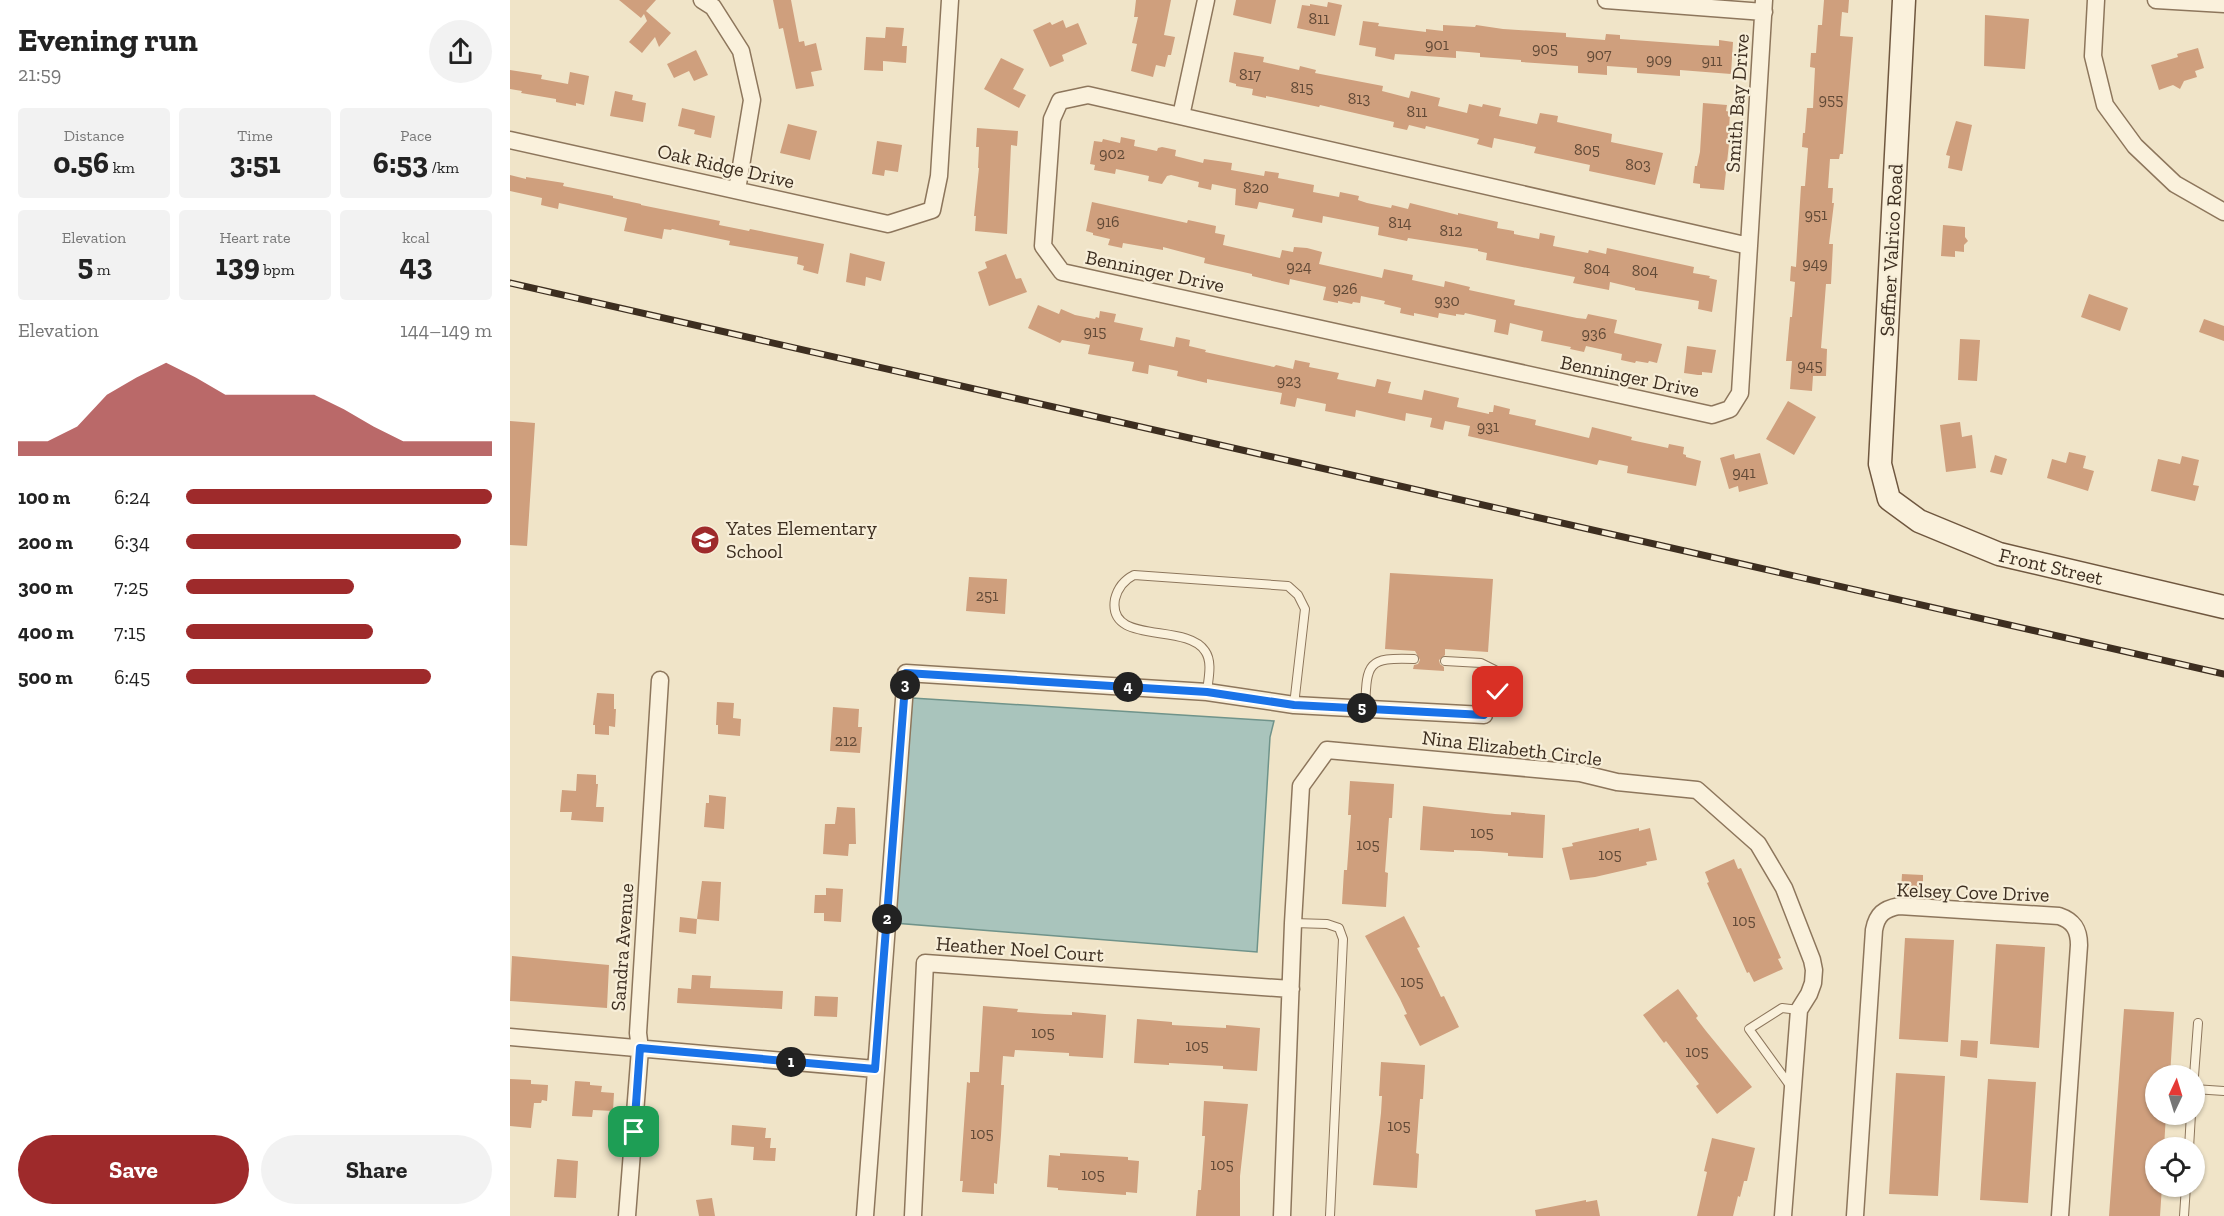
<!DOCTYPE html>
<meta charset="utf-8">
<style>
body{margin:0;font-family:"Zilla Slab",serif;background:#f2f2f2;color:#222;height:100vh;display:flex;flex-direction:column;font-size:22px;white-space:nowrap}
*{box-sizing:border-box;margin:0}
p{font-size:20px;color:#767676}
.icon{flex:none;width:33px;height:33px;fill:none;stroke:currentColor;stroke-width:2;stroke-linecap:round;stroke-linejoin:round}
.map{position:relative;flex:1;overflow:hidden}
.side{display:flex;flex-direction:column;background:#fff;width:510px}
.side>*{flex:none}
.needle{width:39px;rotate:4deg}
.fabs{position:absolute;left:1635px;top:1065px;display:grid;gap:12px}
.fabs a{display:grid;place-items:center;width:60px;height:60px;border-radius:50%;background:#fff;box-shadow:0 2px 4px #0004;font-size:30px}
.pin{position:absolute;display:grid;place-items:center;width:51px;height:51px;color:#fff;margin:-26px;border-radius:12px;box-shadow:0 3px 9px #0006}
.km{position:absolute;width:30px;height:30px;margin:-15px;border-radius:50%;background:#222;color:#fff;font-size:16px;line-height:30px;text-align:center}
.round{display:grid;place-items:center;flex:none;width:63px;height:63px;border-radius:32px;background:#f2f2f2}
.summary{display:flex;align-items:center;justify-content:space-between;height:102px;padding:0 18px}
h1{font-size:33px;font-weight:700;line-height:45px}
.figures{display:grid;grid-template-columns:repeat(3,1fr);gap:9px;height:102px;padding:6px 18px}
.figures div{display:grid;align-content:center;border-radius:6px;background:#f2f2f2;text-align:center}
.figures b{font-size:30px;font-weight:700}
.figures small{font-size:16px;font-weight:400}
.figures p{font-size:16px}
.chart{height:168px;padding:12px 18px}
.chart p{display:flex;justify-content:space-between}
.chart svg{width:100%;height:108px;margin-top:6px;fill:#9e2a2b;opacity:.7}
.action{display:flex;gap:12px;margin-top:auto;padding:12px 18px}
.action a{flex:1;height:69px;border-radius:36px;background:#9e2a2b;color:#fff;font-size:24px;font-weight:700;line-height:69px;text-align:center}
.action a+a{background:#f2f2f2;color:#222}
ul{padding:0 18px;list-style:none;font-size:20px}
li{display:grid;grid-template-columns:96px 72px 1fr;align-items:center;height:45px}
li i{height:15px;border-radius:8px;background:#9e2a2b}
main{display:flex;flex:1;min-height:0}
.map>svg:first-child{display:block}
</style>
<main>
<section class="side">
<div class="summary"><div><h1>Evening run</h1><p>21:59</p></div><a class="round"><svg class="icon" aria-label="share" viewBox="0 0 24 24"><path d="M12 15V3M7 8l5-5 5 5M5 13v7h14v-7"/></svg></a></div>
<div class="figures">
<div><p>Distance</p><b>0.56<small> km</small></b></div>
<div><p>Time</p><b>3:51</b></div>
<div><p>Pace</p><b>6:53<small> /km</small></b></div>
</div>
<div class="figures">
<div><p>Elevation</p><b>5<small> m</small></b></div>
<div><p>Heart rate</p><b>139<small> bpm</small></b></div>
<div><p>kcal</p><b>43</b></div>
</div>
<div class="chart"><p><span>Elevation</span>144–149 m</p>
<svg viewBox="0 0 160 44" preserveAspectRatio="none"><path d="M0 44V38L10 38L20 32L30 19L40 12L50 6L60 12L70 19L80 19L90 19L100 19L110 25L120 32L130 38L140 38L150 38L160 38V44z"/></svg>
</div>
<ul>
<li><b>100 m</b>6:24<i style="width:100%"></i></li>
<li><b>200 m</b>6:34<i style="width:90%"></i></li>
<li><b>300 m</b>7:25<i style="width:55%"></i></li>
<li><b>400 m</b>7:15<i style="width:61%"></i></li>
<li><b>500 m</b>6:45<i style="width:80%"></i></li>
</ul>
<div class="action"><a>Save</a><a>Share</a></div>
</section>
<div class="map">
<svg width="1714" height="1216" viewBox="0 0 1714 1216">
<rect width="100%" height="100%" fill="#f0e4c8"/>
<path fill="#a9c4bc" stroke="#6f938a" stroke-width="1.5" d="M402,698L764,721L760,737L747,952L384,923Z"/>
<path fill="#cf9f7d" d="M109,0H146L136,11L161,33L149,47L145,37L132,53L119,42L137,21L134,14L131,18Z
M263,0H281L289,42L294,41L295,46L306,43L312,70L301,72L304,86L286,89L273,28L269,29Z
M626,0H661L654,35L665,37L661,55H658L655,67L646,65L643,77L621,71L627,44L622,43L628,17H624Z
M726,0H766L761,24L723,15Z
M1314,0H1339L1338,13L1332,12L1330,36L1343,37L1333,154H1330L1329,159H1320L1318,188H1323L1322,203H1324L1319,244H1323L1321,284H1316L1311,348L1317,349L1316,376H1303L1302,391L1280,389L1282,361H1276L1280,317H1282L1285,282L1280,281L1281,266L1286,267L1291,186H1295L1298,148L1292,147L1293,133H1295L1297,108H1303L1305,68L1300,67L1301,53H1306L1308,25H1312Z
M818,2L832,5L825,36L787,28L792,5L800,6V4L817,7Z
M1475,15L1519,19L1515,69L1474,66Z
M553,20L556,28L568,23L577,44L552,55L554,61L540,67L523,30L540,22L542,25Z
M853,21L869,23L868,26L916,32V29L933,31V25L965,27L966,25L993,29L1056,33V37L1095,40L1096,34L1110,35V39L1191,45L1209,46V40L1223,42L1221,74L1170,70V76L1127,73V68L1097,66V75L1068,73V66L1011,62V60L970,57V53L946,51V58L885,54L884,60L865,56L866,48L849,45Z
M376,27L394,28L392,46H397L396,63L373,61V71L354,70L356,37L375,38Z
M1688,48L1694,68L1685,71L1687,77L1674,81L1670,89L1663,85L1649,90L1641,65L1668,57L1667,54Z
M186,50L198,75L184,81L179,71L164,78L157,64Z
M724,52L754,57L753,62L789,70L790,66L806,70L805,73L873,86L872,91L899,98L901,91L930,98L928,106L957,113L959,104L972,107L973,104L991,108L989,116L1027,124L1030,113L1048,116L1047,122L1102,134L1101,142L1153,153L1145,185L1079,171L1080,165L1024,153L1026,147L984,138L982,148L967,144L969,139L916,126L915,129L899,125L897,130L883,127L884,122L810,105L809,107L756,96V98L742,95L743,89L726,86V84L719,82Z
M491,58L514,69L503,89L516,95L509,108L474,89Z
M0,70L32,75L31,79L58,84L60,72L79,76L74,105L66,103V106L46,102V99L11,93L12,91L0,89Z
M105,91L123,95L122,100L136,103L133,122L100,116Z
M1193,103L1217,105L1216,111L1220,112L1219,130H1223V145L1219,144L1214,190L1190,188V184L1183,183L1185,166H1187L1190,152Z
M172,108L205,116L201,138L184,134L185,130L168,126Z
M1446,121L1462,125L1452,171L1438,168L1440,156L1436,155Z
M278,124L307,131L300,160L270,153Z
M467,128L508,131L507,146L501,145L497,234L465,231L466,216H464L469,168H468L469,147H466Z
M611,137L625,140L624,146L647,151L648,148L652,147L666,150L665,156L693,163L694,159L722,163L721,170L754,176L755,171L769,173L768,178L804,185L803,192L829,197L830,192L849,196L848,200L857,203L881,208L882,205L898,209L900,203L948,215V213L988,222L987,228L1004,231V234L1029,239L1030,233L1045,236L1043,246L1078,253L1079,250L1096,254L1097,248L1184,267L1183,273L1200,276L1199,278L1207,280L1202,312L1188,309L1189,301L1125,290V288L1100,282L1099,290L1063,283L1065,277L976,260L977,253L968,251V249L898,238L897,241L868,235L869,227L813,216L812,223L782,217L784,209L749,202L747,209L725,205L726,189L702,184L701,190L688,187L689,182L661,175L657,176L652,184L638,181L639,176L606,169L605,174L584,170L585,165L580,164L584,141L592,142L593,139L610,143Z
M367,141L392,145L388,172L375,170L374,176L362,174Z
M0,175L16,179V177L54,183L53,186L103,196V198L131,204V205L210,221L209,225L239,231L240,229L314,244L308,274L293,270L294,266L287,264L288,257L219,245L220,241L162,229L161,230L154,229L152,239L114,231L117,218L49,203L48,209L31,205L32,198L0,191Z
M582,202L677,223L678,220L706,226L705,233L715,235L713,245L770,258L772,250L783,252L784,247L797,248L812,252L809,264L872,278L874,269L903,275L902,280L934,287L935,281L960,287L959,290L1005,300L1004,305L1067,318L1076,319L1078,314L1107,320L1104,333L1152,344L1147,363L1139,361L1138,363L1126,361L1125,363L1111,360L1112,354L1076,346L1074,352L1060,349L1061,347L1031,341L1033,331L1000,323L998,335L984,332L986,320L955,313L954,315L946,314V316L929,313L928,318L904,313V316L890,313L891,308L874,304L875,301L851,296L850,303L843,302L842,304L828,301V303L813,300L816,287L780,279L779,285L742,276V274L694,263L695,258L653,247V250L613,243L612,248L598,245L600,239L583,235V233L576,231Z
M1433,225L1455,227V237L1458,241L1454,245V252L1445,251V257L1431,256Z
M340,253L375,262L371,281L356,277L355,286L336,282Z
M496,254L506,279L511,278L517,292L479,306L468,272L477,268L475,262Z
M1579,294L1618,308L1610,331L1571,317Z
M528,305L549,314L551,309L565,315L585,319L586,317L589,318L590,311L606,314L604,322L633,328L630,340L664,347L666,337L680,340L679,346L696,350L695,352L764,367L766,365L783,369L785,360L800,363L799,367L829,373L827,379L865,387L867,379L881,382L878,393L912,400L914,390L949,398L947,407L979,414V412H983L984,405L1000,409L999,414L1026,420L1025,425L1079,438L1082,427L1122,437L1121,440L1158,448L1159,444L1174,447L1173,454L1176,455V457L1191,461L1186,486L1117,473L1118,466L1089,460L1087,465L958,436L960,426L935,421L933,430L920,427L922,418L896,413L895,421L846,410L845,417L815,411L816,404L787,398L785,407L770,404L772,393L697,379V383L667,376L668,371L639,365L638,374L622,371L624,362L578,354L580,345L552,340L550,343L518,328Z
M1694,319L1714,326V341L1689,332Z
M1450,339L1470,340L1467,381L1448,380Z
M1177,346L1206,350L1202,373L1192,372V375H1188L1174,373Z
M1278,401L1306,417L1284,455L1256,439Z
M0,421L25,423L17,546L0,545Z
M1450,422L1452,437L1462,435L1466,468L1436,472L1430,425Z
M1559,452L1576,456L1573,468L1584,471L1578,491L1537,478L1542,459L1556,463Z
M1250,453L1258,484L1229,492L1228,486L1219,489L1210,458L1224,454L1225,459Z
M1485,455L1497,459L1492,475L1480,472Z
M1672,456L1689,460L1683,485L1689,486L1685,501L1641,491L1648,459L1670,464Z
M880,573L983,579L978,652L935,649V655L929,660L930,664L934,667V671L903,669L904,665L908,664L910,660L905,651L875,649Z
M459,577L497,579L495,614L456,611Z
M87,693L104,694V709H106L105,727L99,726V735L85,734V725H83Z
M207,702L224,703L223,718L231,719L230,736L208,734V725H206Z
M323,707L349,709L348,727H352L350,753L320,751Z
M67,774L86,775V784H88L86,807H94L93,822L61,820L62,812H50L52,790L66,791Z
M840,781L884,784L882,818H879L875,872L878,873L876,907L832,904L834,870H837L841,815H838Z
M199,795L216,797L214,829L194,827L196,803H199Z
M913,806L985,814L1001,815V812L1035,815L1033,858L998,856V853L970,851L944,850V852L910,850Z
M327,807L345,808L346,844H339L338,856L313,854L315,824H325Z
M1129,828V831L1140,828L1147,860L1136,862L1137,865L1085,877L1060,880L1052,848L1063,846L1062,843Z
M1224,859L1228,869L1231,868L1271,958L1268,959L1273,969L1244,982L1239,972L1237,973L1197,883L1199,882L1195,872Z
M1392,874L1413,875V891L1391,890Z
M192,881L211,882L209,921L187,919Z
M316,888L333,889L331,922L314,921V913H304L305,895H316Z
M894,916L910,947L907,948L924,982L931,997L934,996L949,1027L910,1046L894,1015L897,1014L890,999L855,936Z
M170,917L187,919L186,934L169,932Z
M1395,938L1444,940L1438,1042L1389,1039Z
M1486,944L1535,947L1529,1048L1480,1044Z
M2,956L99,965L97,1008L0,1001Z
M182,975L201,976L200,988L273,991L272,1009L167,1003L168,988L181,989Z
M1168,989L1188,1016L1186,1018L1196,1031L1242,1087L1207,1114L1186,1086L1189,1084L1179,1071L1156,1041L1154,1043L1133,1015Z
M305,996L328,997L327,1017L304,1016Z
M473,1006L508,1009L507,1012L535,1014L562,1015V1012L596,1015L593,1058L559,1056V1053L505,1050L504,1057L493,1056L491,1085H494L491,1135L487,1184L484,1183V1194L452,1192L453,1181H450L457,1082L460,1083V1072H469Z
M1614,1009L1664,1012L1660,1076H1646V1114H1656L1654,1148H1646V1186H1652L1650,1216H1599Z
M627,1019L662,1022V1025L716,1028V1025L750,1028L747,1071L713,1069V1066L659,1063V1065L624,1063Z
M1451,1040L1468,1041L1467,1058L1450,1056Z
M871,1062L915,1065L913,1099H910L906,1153L909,1154L907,1188L863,1185L871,1113L872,1096H869Z
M1386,1073L1435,1076L1428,1196L1379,1194Z
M0,1079L21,1080V1084L38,1085L37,1101L32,1100L31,1103H24L21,1128L0,1126Z
M1478,1079L1526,1082L1518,1203L1470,1200Z
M65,1081L80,1082V1085L92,1086L91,1092L104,1093L103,1111L83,1110L82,1117L62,1116Z
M694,1101L738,1104L730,1176V1216H686L688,1190H691L695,1136H692Z
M222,1125L256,1128L255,1138H261L260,1148H266L265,1161L243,1160L244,1147L221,1145Z
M1202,1138L1245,1148L1237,1181H1234L1230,1197L1228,1196L1223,1216H1187L1197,1172L1194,1171Z
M550,1153L618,1157V1160L629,1161L627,1193L616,1192V1195L548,1190V1188L537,1187L539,1155L550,1156Z
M47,1159L68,1161L66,1198L44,1197Z
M202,1198L205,1216H189L186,1200Z
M1076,1200V1202L1087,1200L1090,1216H1026L1025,1210Z"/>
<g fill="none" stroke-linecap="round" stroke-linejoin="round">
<g stroke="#8d765c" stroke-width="10">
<path id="lane" d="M935,661L971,663L985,670C992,685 989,706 974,715
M697,692C698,680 703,662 695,651C676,622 597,646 605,599C608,587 614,580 624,575L778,586L788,595L795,609L784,705
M855,708C857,664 856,657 904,659
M783,923L817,924L829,928L833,939L820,1216
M1684,1076L1688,1023
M1281,1087L1239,1029L1272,1008L1289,1010
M1684,1089L1714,1091
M1679,1148L1681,1114
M1674,1216L1676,1186"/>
</g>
<g stroke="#8d765c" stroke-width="19">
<path id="street" d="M192,0L203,7L231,51L242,100L227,190
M1096,0L1254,12
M1586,0L1583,56L1595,105L1625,146L1665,184L1714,212
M1646,0L1714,4
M671,116L696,0
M0,140L378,224L422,210L429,176L440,0
M1239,246L578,95L550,101L542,119L533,246L552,272L1202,415L1220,409L1230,393L1254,0
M0,1037L365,1069
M117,1216L130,1049L128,1033L150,680
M355,1216L396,673L697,692L784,705L974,715
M403,1216L415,963L781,989
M772,1216L783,923L791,786L817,750L1070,773L1107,782L1187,790L1248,844L1274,888L1302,960L1304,970L1303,983L1299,994L1289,1010L1273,1216
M1345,1216L1364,930C1367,914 1374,909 1389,906L1549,916C1564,921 1569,930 1569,945L1550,1216"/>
</g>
<g stroke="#6f573f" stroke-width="25">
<g id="secondary">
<path id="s1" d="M1394,0L1370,464L1379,499L1409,521L1489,554L1714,607"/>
</g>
</g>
<use href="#lane" stroke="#faf1dc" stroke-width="8"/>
<use href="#street" stroke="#faf1dc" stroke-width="16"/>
<use href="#secondary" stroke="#faf1dc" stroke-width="22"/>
<g stroke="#3d2e20" stroke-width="7">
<path id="rail" d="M0,283L1714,674"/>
</g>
<use href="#rail" stroke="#f7eed8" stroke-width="4.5" stroke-dasharray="14" stroke-linecap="butt"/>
</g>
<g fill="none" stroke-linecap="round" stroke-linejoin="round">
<g stroke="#fff" stroke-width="12">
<path id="route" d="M124,1132L130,1048L365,1069L396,673L697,692L784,705L974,715L983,706L988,692"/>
</g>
<use href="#route" stroke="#1a73e8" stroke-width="8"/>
</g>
<defs>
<g id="school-disc" transform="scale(1.5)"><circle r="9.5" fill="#9e2a2b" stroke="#f7eed8"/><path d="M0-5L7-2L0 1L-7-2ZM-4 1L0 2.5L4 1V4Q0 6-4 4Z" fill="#fff"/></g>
</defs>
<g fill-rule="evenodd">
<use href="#school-disc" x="195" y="540"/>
</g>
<g text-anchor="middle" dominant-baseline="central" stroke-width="4.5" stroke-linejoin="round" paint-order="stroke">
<g font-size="16" fill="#624a37">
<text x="809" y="18">811</text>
<text x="927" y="44">901</text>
<text x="1035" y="48">905</text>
<text x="1089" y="54">907</text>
<text x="1149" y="59">909</text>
<text x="1202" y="60">911</text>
<text x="740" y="74">817</text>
<text x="792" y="87">815</text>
<text x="849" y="98">813</text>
<text x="1321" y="99">955</text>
<text x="907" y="111">811</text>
<text x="1077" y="149">805</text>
<text x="602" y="153">902</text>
<text x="1128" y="164">803</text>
<text x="746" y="187">820</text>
<text x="1306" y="214">951</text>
<text x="598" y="221">916</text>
<text x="890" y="222">814</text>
<text x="941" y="230">812</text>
<text x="1305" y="263">949</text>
<text x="789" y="266">924</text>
<text x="1087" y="268">804</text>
<text x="1135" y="270">804</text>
<text x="835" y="288">926</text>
<text x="937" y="300">930</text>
<text x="585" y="331">915</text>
<text x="1084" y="333">936</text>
<text x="1300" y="365">945</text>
<text x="779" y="380">923</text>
<text x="978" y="426">931</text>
<text x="1234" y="472">941</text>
<text x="477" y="595">251</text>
<text x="336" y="740">212</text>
<text x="972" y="832">105</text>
<text x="858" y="844">105</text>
<text x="1100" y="854">105</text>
<text x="1234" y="920">105</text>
<text x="902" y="981">105</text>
<text x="533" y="1032">105</text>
<text x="687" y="1045">105</text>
<text x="1187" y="1051">105</text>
<text x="889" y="1125">105</text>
<text x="472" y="1133">105</text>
<text x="712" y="1164">105</text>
<text x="583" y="1174">105</text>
</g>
<g font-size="20" fill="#3d2e20" stroke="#f7eed8">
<text transform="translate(1227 103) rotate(-86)">Smith Bay Drive</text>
<text transform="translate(216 166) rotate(13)">Oak Ridge Drive</text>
<text transform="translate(1381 250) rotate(-87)">Seffner Valrico Road</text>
<text transform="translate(645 271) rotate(12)">Benninger Drive</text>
<text transform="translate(1120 376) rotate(12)">Benninger Drive</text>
<text stroke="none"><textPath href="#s1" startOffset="678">Front Street</textPath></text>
<text transform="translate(1002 748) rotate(7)">Nina Elizabeth Circle</text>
<text transform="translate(1463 892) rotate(2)">Kelsey Cove Drive</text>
<text transform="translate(112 947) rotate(-86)">Sandra Avenue</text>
<text transform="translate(510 949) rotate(4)">Heather Noel Court</text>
</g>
<g font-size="20" fill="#3d2e20" stroke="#f7eed8" text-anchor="start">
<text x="216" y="528">Yates Elementary<tspan x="216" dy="23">School</tspan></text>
</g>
</g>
</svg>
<div class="fabs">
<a><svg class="needle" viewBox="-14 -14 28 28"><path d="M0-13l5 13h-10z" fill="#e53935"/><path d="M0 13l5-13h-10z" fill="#767676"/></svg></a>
<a><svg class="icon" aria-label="locate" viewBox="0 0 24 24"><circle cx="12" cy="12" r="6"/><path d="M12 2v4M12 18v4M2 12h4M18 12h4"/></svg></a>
</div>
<div class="pin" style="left:124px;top:1132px;background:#1e9e55"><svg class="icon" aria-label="arrive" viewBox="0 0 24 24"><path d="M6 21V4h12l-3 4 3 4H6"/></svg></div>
<div class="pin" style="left:988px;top:692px;background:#d93025"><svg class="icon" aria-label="check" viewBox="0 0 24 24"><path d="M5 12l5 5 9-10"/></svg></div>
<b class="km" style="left:281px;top:1062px">1</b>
<b class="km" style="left:377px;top:919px">2</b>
<b class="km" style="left:395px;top:685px">3</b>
<b class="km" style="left:618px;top:687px">4</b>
<b class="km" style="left:852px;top:708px">5</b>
</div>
</main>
